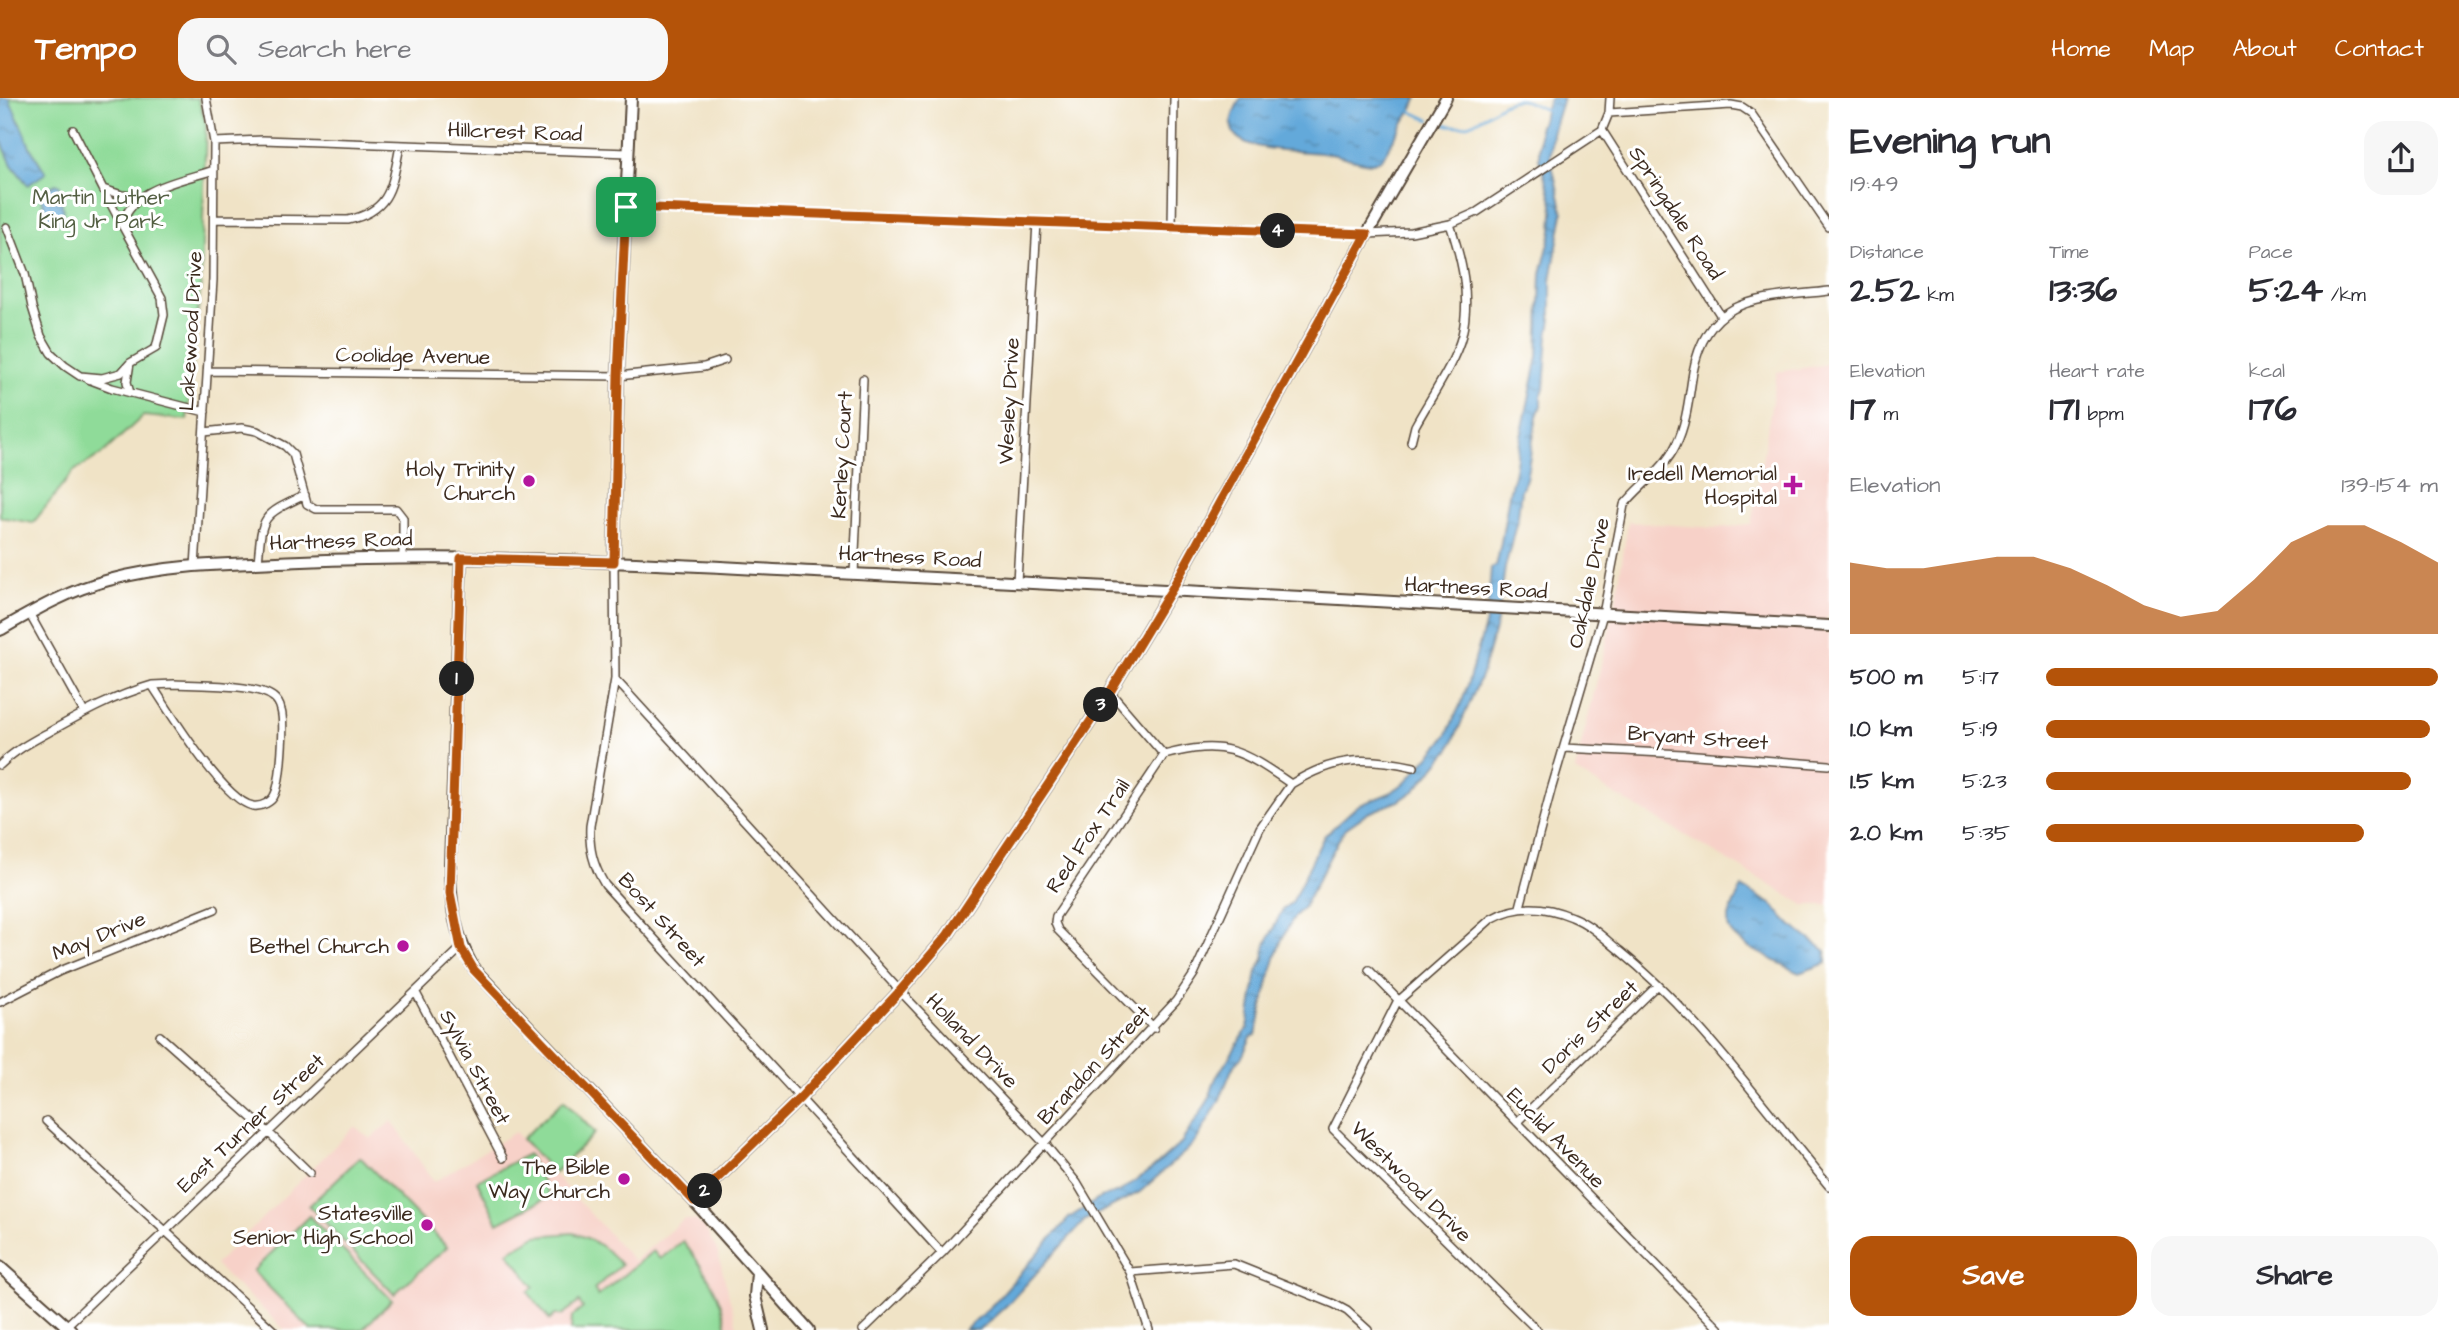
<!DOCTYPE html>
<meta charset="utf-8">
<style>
body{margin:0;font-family:"Architects Daughter",sans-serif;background:#f7f7f7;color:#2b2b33;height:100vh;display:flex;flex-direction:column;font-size:26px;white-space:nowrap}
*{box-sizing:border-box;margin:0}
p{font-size:23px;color:#7c7c81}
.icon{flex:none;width:38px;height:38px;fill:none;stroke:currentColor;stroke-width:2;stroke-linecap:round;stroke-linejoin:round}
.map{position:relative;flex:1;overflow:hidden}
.panel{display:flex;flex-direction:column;background:#fff;width:630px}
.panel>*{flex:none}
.pin{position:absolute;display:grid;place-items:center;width:60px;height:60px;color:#fff;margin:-30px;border-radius:14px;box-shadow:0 4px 10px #0006}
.km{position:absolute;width:35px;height:35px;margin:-18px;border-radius:50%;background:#222;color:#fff;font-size:19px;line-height:35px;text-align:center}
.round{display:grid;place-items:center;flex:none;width:74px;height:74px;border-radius:21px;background:#f7f7f7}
.head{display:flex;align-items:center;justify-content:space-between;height:119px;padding:0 21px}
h1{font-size:38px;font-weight:700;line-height:52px}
.figures{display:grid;grid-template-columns:repeat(3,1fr);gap:10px;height:119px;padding:7px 21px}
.figures div{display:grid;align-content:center}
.figures b{font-size:35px;font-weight:700}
.figures small{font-size:19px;font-weight:400}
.figures p{font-size:19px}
.chart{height:196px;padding:14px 21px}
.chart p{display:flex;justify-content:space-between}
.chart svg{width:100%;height:126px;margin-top:7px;fill:#b45309;opacity:.7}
.action{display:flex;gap:14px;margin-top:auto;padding:14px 21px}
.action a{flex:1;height:80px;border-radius:21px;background:#b45309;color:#fff;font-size:28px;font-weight:700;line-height:80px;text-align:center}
.action a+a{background:#f7f7f7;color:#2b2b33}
ul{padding:0 21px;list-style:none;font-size:23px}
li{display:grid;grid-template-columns:112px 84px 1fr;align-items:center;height:52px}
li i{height:18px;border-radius:9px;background:#b45309}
header{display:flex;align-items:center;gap:42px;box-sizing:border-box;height:98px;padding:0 35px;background:#b45309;color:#fff}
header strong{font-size:33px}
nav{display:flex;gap:38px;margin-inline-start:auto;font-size:24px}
.search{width:490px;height:63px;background:#f7f7f7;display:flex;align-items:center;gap:18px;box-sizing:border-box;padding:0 24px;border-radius:21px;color:#7c7c81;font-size:26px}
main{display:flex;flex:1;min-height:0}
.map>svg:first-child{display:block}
</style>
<header>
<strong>Tempo</strong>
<div class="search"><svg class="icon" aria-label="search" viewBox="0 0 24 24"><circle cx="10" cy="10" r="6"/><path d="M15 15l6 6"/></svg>Search here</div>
<nav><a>Home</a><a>Map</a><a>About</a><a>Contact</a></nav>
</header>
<main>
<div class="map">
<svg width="1829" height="1232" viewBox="0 0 1829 1232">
<defs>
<pattern id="water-ripples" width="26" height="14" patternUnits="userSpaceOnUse" patternTransform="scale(1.75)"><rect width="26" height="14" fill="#64a9da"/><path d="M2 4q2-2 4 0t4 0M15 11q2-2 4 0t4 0" fill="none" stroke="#548ab0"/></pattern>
</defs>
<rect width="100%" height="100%" fill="#fff"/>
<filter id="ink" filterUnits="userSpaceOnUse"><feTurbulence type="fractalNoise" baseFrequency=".0143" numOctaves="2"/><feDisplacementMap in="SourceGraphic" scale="14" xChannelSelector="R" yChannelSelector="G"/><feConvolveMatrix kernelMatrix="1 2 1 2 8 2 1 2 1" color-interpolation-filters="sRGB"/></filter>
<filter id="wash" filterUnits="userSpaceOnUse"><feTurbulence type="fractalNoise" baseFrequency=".00686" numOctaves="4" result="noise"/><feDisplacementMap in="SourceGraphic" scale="28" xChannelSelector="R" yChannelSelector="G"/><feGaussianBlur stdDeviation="1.57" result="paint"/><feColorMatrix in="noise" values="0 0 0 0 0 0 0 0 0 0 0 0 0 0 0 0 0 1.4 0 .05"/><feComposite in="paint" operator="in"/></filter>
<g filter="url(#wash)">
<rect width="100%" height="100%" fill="#f0e3c6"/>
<path fill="#f7d1c8" d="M1829,266V518H1826V536H1829V807H1804L1575,673L1615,509L1628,424L1715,430L1751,427L1777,274Z
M392,1023L434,1084L515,1034L634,1163L684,1121L697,1123L706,1132L717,1152L738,1232H285L215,1167L355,1028L370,1041Z"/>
<path fill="#8fdb99" stroke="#65825c" stroke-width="2" d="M0,0H198L206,26L201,184L187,322L143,318L102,356L74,373L33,425L0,419Z
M564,1002L595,1035L554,1075L522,1041Z
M528,1056L550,1098L498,1125L477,1083Z
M360,1059L447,1149L394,1196L309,1108Z
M309,1118L392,1202L362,1232H311L253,1173Z
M573,1135C594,1141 608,1151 621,1167L594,1191L598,1198L653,1153L660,1161L683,1143C704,1171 722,1196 727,1232H571L572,1219L583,1210L579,1204L562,1217H555L550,1222L528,1194L534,1189L508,1154L536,1138Z"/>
<path fill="url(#water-ripples)" stroke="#506a7c" stroke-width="2" d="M0,0H9L31,51L46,75L28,87L12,67L0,40Z
M1241,0H1418L1382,61L1373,65C1360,64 1348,60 1336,57C1311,52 1256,55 1238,40C1225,29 1234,12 1241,0Z
M1550,0H1563L1552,35L1550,58L1563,115L1551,182V222L1548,238L1544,290L1541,298V308L1537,318L1526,381L1521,392L1518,418L1505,470L1497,524L1482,576L1450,651L1415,692L1399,703L1368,715L1345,731L1339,741L1303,810C1275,833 1265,902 1256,937L1251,939L1243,957L1232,971L1219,1003L1196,1043L1186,1053L1140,1094L1085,1122L1007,1207L984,1228L979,1232H965L994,1205L1069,1120L1102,1099L1119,1094L1153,1070L1181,1045L1208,1003L1216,980L1248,930L1257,873L1264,861L1265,848L1283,811L1292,804L1324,738L1357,708L1390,695L1406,684L1440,646L1447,636L1463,601L1487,521L1491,470L1496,468C1502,444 1505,420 1509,396C1512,383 1516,372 1517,358L1538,259L1541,176L1552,133L1553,115L1551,99L1539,60V31Z
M56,86L60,88C58,102 66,108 63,123L50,125L39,94Z
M1742,789L1771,806L1793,829L1826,853L1827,865L1799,875C1784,865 1728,846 1728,826C1728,815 1737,799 1742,789Z"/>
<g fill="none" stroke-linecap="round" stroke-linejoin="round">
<path stroke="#64a9da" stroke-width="2.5" d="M1408,12L1430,22
M1436,24C1447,27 1459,30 1470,26C1488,20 1500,1 1520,2C1530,3 1537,9 1546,12"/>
</g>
</g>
<g filter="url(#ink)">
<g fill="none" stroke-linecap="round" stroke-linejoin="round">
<g stroke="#564637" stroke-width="10">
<path id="street" d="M1609,15L1610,0
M73,32L103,91L122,97L139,99
M1602,32L1721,218
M214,44L263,42L629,55
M103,91L122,127
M626,109L1367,136L1411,134L1450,126L1477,114L1602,32L1609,15L1731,7L1742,9L1751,15L1829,129
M214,121L348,122C392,113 392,86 400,48
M7,129L25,176L32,209L41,238L51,255L65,268L80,278L102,280L121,275L130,265L156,250L164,217L162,200L122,127C132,89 181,83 214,72
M1172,129L1174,0
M208,273L618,278L704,269L725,262
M88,281L112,290L205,314
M130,295L127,284L130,265
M204,334L242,330L257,333L285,348L293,356L307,406L316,411H396L403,420V460
M1411,344L1415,328C1429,302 1455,265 1462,237C1471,199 1462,162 1450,126
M614,464L615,581L590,728C589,751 593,767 605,787L942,1155
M258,465C262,417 261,418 305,397
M195,469L213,182L214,44L206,0
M854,476L863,281
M1017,484L1037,124
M29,515L84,614
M615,581L900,893L1044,1045L1077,1085L1130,1174L1149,1232
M174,586C195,587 258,586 273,599C277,602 280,607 281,612C285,625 281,684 275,696C272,704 262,709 253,708C224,703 169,613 152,587Z
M1110,594L1164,657C1225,641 1241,652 1291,686C1335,659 1364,658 1414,669
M1564,650L1683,656L1829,667
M0,667C15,652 33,643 51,633C85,614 114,598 152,587
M1520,809L1551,692L1603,516L1624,407C1641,386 1664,372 1676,347C1687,325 1689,298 1693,274C1708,195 1764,201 1829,193
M1369,872L1720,1232
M416,895L503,1060
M0,904L60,873L215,811
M1154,930L1058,832L1055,825L1056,818L1164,657
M160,938L267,1033L310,1075
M46,1023L273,1232
M1517,1024L1657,888
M1130,1174L1234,1166L1334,1206L1347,1213L1368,1232
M62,1232L461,850
M863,1232L942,1155L1176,903L1194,876L1260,730L1291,686
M1537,1232L1333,1031L1397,904L1491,821C1517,806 1544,807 1572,819C1590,826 1605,841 1620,853C1700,918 1763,1009 1829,1088"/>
</g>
<g stroke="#564637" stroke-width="14">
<path id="secondary" d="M461,460L450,768C450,806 455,838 474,871L694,1103L809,1232
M614,464L618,278L631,0
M0,532C35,512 69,492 109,482C171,465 238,466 302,463C494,454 685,468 876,477C1194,492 1511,511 1829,528
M694,1103L800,1000L900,893L947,838L1110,594L1172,491L1367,136L1446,0
M0,1169L71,1232
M757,1175L755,1198L763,1232"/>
</g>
<use href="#street" stroke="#fff" stroke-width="7"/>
<use href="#secondary" stroke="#fff" stroke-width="10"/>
</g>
</g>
<g fill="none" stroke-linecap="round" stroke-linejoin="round" filter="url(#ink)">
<g stroke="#fff" stroke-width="14">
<path id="route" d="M626,109L1367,136L1172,491L1110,594L947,838L900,893L800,1000L694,1103L474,872L461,850L450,795L461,460L614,464L618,278Z"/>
</g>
<use href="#route" stroke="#b45309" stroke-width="9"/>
</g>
<g fill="#b5179e" stroke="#fff" stroke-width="2.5">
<circle cx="529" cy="383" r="7"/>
<path d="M1789.5 376.5h7v7h7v7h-7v7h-7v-7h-7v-7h7z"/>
<circle cx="403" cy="848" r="7"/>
<circle cx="624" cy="1081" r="7"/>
<circle cx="427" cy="1127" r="7"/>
</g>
<g text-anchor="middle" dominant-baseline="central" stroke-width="6" stroke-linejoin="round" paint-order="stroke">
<g font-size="21" fill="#3b2a1e" stroke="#fff">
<text transform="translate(515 34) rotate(2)">Hillcrest Road</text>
<text transform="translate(1676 115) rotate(57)">Springdale Road</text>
<text transform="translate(191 233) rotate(-87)">Lakewood Drive</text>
<text transform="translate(413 258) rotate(1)">Coolidge Avenue</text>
<text transform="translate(1009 303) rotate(-87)">Wesley Drive</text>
<text transform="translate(842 357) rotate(-87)">Kerley Court</text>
<text transform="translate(341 443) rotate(-2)">Hartness Road</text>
<text transform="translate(910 459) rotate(3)">Hartness Road</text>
<text transform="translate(1589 485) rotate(-78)">Oakdale Drive</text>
<text transform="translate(1476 490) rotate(3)">Hartness Road</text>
<text transform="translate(1698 640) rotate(4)">Bryant Street</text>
<text transform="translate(1088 738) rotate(-56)">Red Fox Trail</text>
<text transform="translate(662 822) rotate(48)">Bost Street</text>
<text transform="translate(99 838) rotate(-22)">May Drive</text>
<text transform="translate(1590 929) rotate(-44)">Doris Street</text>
<text transform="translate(972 943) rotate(46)">Holland Drive</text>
<text transform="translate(1094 967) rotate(-47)">Brandon Street</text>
<text transform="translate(475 969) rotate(62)">Sylvia Street</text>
<text transform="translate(251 1025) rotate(-43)">East Turner Street</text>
<text transform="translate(1556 1040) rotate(46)">Euclid Avenue</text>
<text transform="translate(1411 1084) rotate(45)">Westwood Drive</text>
</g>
<g font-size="21" fill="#545f43" stroke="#fff">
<text x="101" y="99">Martin Luther<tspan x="101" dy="24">King Jr Park</tspan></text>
</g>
<g font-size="21" fill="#3b2a1e" stroke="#fff" text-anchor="end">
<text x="515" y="371">Holy Trinity<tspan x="515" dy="24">Church</tspan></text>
<text x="1777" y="375">Iredell Memorial<tspan x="1777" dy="24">Hospital</tspan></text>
<text x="389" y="848">Bethel Church</text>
<text x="610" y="1069">The Bible<tspan x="610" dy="24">Way Church</tspan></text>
<text x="413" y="1115">Statesville<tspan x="413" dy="24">Senior High School</tspan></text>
</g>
</g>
</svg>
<div class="pin" style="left:626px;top:109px;background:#1e9e55"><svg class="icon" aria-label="arrive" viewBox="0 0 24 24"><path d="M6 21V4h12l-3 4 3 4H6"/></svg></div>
<b class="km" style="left:457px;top:581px">1</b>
<b class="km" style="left:705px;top:1093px">2</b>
<b class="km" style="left:1101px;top:607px">3</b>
<b class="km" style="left:1278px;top:133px">4</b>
</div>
<section class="panel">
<div class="head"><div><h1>Evening run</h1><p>19:49</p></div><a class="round"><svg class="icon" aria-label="share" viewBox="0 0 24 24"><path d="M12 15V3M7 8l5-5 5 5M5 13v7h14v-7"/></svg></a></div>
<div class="figures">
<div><p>Distance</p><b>2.52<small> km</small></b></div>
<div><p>Time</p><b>13:36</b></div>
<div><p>Pace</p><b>5:24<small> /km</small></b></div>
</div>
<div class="figures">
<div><p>Elevation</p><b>17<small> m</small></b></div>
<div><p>Heart rate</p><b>171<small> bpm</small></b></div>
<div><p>kcal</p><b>176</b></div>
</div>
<div class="chart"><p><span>Elevation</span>139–154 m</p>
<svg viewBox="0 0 160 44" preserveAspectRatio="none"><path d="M0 44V19L10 21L20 21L30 19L40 17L50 17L60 21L70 27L80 34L90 38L100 36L110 25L120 12L130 6L140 6L150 12L160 19V44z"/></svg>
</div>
<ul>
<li><b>500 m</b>5:17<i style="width:100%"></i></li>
<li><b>1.0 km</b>5:19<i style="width:98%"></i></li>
<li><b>1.5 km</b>5:23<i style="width:93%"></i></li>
<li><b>2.0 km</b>5:35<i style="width:81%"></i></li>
</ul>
<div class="action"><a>Save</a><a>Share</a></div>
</section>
</main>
